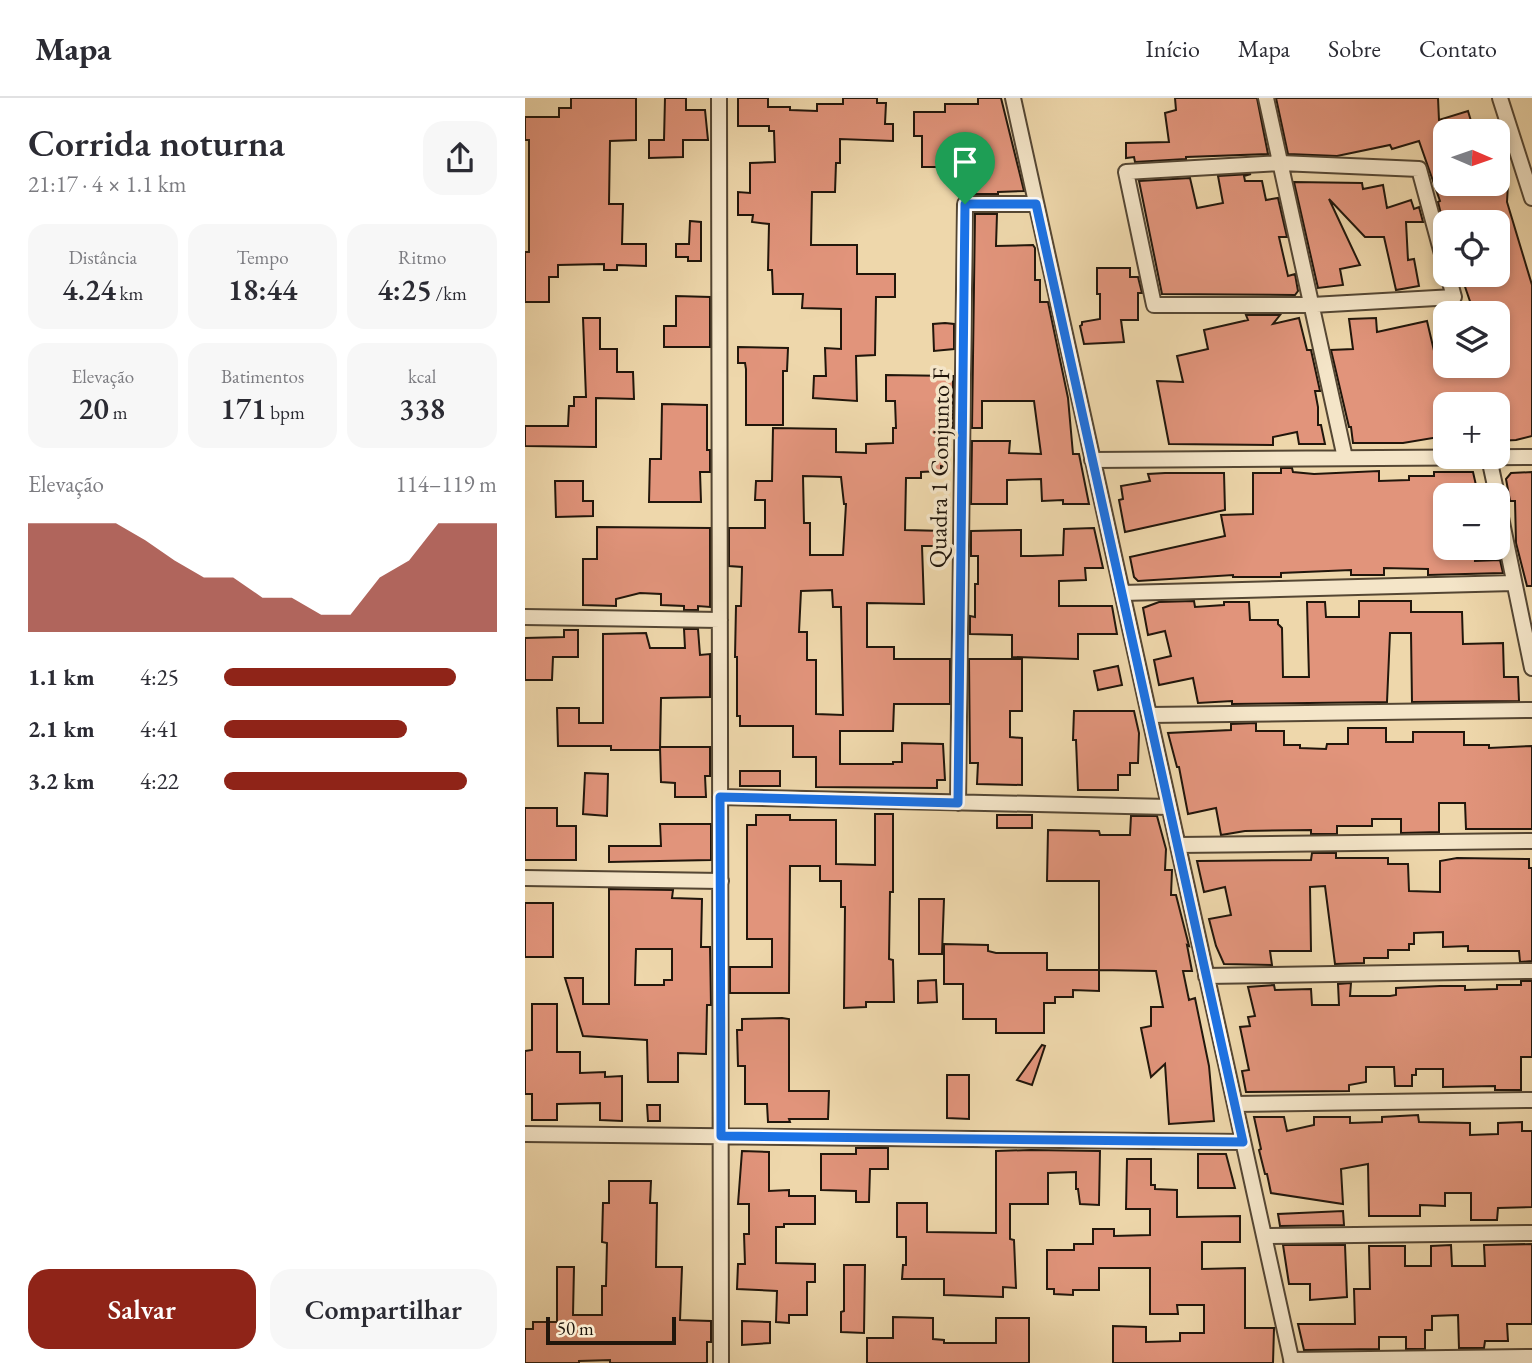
<!DOCTYPE html>
<html lang="pt">
<meta charset="utf-8">
<style>
body{margin:0;font-family:"EB Garamond",serif;background:#f7f7f7;color:#2b2b33;height:100vh;display:flex;flex-direction:column;font-size:26px;white-space:nowrap}
*{box-sizing:border-box;margin:0}
p{font-size:23px;color:#7c7c81}
.icon{flex:none;width:38px;height:38px;fill:none;stroke:currentColor;stroke-width:2;stroke-linecap:round;stroke-linejoin:round}
.map{position:relative;flex:1;overflow:hidden}
.sheet{display:flex;flex-direction:column;background:#fff;width:525px}
.sheet>*{flex:none}
.needle{width:46px;rotate:92deg}
.fabs{position:absolute;left:908px;top:21px;display:grid;gap:14px}
.fabs a{display:grid;place-items:center;width:77px;height:77px;border-radius:14px;background:#fff;box-shadow:0 4px 10px #0003;font-size:35px}
.scale{position:absolute;left:21px;bottom:18px;width:130px;box-sizing:border-box;padding-left:7px;border:4px solid #21160b;border-top:0;font-size:19px;line-height:24px;white-space:nowrap;color:#21160b;-webkit-text-stroke:5px #f4e5c8;paint-order:stroke}
.pin{position:absolute;display:grid;place-items:center;width:60px;height:60px;color:#fff;margin:-72px -30px;border-radius:50% 50% 50% 0;rotate:-45deg;box-shadow:0 0 7px #0007}
.pin .icon{rotate:45deg}
.round{display:grid;place-items:center;flex:none;width:74px;height:74px;border-radius:21px;background:#f7f7f7}
.summary{display:flex;align-items:center;justify-content:space-between;height:119px;padding:0 28px}
h1{font-size:38px;font-weight:600;line-height:52px}
.figures{display:grid;grid-template-columns:repeat(3,1fr);gap:10px;height:119px;padding:7px 28px}
.figures div{display:grid;align-content:center;border-radius:18px;background:#f7f7f7;text-align:center}
.figures b{font-size:30px;font-weight:600}
.figures small{font-size:19px;font-weight:400}
.figures p{font-size:19px}
.chart{height:196px;padding:14px 28px}
.chart p{display:flex;justify-content:space-between}
.chart svg{width:100%;height:126px;margin-top:7px;fill:#8f2418;opacity:.7}
.primary-button{display:flex;gap:14px;margin-top:auto;padding:14px 28px}
.primary-button a{flex:1;height:80px;border-radius:21px;background:#8f2418;color:#fff;font-size:28px;font-weight:600;line-height:80px;text-align:center}
.primary-button a+a{background:#f7f7f7;color:#2b2b33}
ul{padding:0 28px;list-style:none;font-size:23px}
li{display:grid;grid-template-columns:112px 84px 1fr;align-items:center;height:52px}
li i{height:18px;border-radius:9px;background:#8f2418}
header{display:flex;align-items:center;gap:42px;box-sizing:border-box;height:98px;padding:0 35px;background:#fff;border-bottom:2px solid #e1e1e2}
header strong{font-size:33px}
nav{display:flex;gap:38px;margin-inline-start:auto;font-size:24px}
main{display:flex;flex:1;min-height:0}
.map>svg:first-child{display:block}
</style>
<header>
<strong>Mapa</strong>
<nav><a>Início</a><a>Mapa</a><a>Sobre</a><a>Contato</a></nav>
</header>
<main>
<section class="sheet">
<div class="summary"><div><h1>Corrida noturna</h1><p>21:17 · 4 × 1.1 km</p></div><a class="round"><svg class="icon" aria-label="share" viewBox="0 0 24 24"><path d="M12 15V3M7 8l5-5 5 5M5 13v7h14v-7"/></svg></a></div>
<div class="figures">
<div><p>Distância</p><b>4.24<small> km</small></b></div>
<div><p>Tempo</p><b>18:44</b></div>
<div><p>Ritmo</p><b>4:25<small> /km</small></b></div>
</div>
<div class="figures">
<div><p>Elevação</p><b>20<small> m</small></b></div>
<div><p>Batimentos</p><b>171<small> bpm</small></b></div>
<div><p>kcal</p><b>338</b></div>
</div>
<div class="chart"><p><span>Elevação</span>114–119 m</p>
<svg viewBox="0 0 160 44" preserveAspectRatio="none"><path d="M0 44V6L10 6L20 6L30 6L40 12L50 19L60 25L70 25L80 32L90 32L100 38L110 38L120 25L130 19L140 6L150 6L160 6V44z"/></svg>
</div>
<ul>
<li><b>1.1 km</b>4:25<i style="width:85%"></i></li>
<li><b>2.1 km</b>4:41<i style="width:67%"></i></li>
<li><b>3.2 km</b>4:22<i style="width:89%"></i></li>
</ul>
<div class="primary-button"><a>Salvar</a><a>Compartilhar</a></div>
</section>
<div class="map">
<svg width="1007" height="1265" viewBox="0 0 1007 1265">
<rect width="100%" height="100%" fill="#eed7ab"/>
<filter id="stains"><feTurbulence type="fractalNoise" baseFrequency=".00286" numOctaves="4"/><feColorMatrix values="0 0 0 0 .2 0 0 0 0 .09 0 0 0 0 .02 0 0 0 .5 -.17"/></filter>
<radialGradient id="worn" r=".72"><stop offset=".6" stop-color="#630" stop-opacity="0"/><stop offset="1" stop-color="#630" stop-opacity=".3"/></radialGradient>
<path fill="#e1947b" stroke="#21160b" stroke-width="2" fill-rule="evenodd" d="M46,0H111V42L85,43L84,106H98L97,146H121V168L92,167V172H79V166L33,167V179H24V204H0V154H4V42H0V19H34V10H46Z
M140,0H161V12H180L183,42H158V59L124,60V42H139Z
M213,0H243V9H265V12L292,13V6H318V0H352V5H361L360,26H368V43L315,41V65H311L310,94H287L286,147H332V176H370V199H351L350,257L331,258L332,303L288,300L289,278H301L300,250L316,251V211L277,210L278,196H248L247,172H243L244,126L227,124L228,117H213V94L225,95V65L250,64L249,33H244V28H213Z
M453,0H476L499,93L473,94V96H440L436,71L420,73V69H397V38H389V14H420V6H453Z
M650,0H732L743,56L661,59V61L610,64L609,59L601,60V45L644,44L640,15L651,12Z
M751,0H913L914,22L943,13L949,33H920V86H983L982,104L1007,187V338L991,342L973,343V306H920V338L878,345H828L826,329H824L806,252L828,251L824,221L851,220L852,234L902,223L910,257H920V268H973V215H949L936,177H973V124H918L913,104L915,103L894,43L867,51L865,47L812,58L763,56Z
M726,76L719,78L720,83H737L741,102L753,100L762,139H754L763,178L770,176L773,193L770,197L637,196L614,83L665,80L672,110L698,105L693,78Z
M769,84L837,85L838,91L858,87L862,110L886,102L889,111L894,109L898,124H881L883,162L889,161L894,188L871,192L859,139H840L804,101L835,167L815,171L818,187L793,190Z
M450,116H472L471,148L508,147L510,150V182H515V204H523L543,300L548,356H554L564,406H538V402L517,403L516,381L482,382V406H446L447,343H485L484,355L516,356L509,303H457V330H447Z
M165,123L176,124V163H163V159H151V146H164Z
M572,170H605V179H613L617,195H613V222H596L599,244L559,246L555,228L557,227V224L575,221V196H572Z
M151,198L185,199V249H139V228H151Z
M721,217H755L748,226L774,220L782,252H786L795,293H790L793,309V327H796L800,346H774L772,334L748,339V347L644,346L632,283L658,284L652,258L683,251L679,232L723,222Z
M58,220H75V251H92V274H108L109,301L71,300V349L0,348V328H43L44,308H49V299H61Z
M420,225L429,226V251L409,253L408,226Z
M213,249L263,250L262,273H258V327H221V271L220,265H213Z
M361,277L428,278V330H420V369L416,368V373L396,374V380H381L380,432L419,433L418,448H397L399,506L342,505V549H369V561H425V606H369L368,633H315V666H368V664H377V645L418,646L420,682H412V690L291,689V659H268V628H215V618H212V559H210L211,508H216L217,469L204,468V430H240V402H230L231,383H247L248,330L311,331V354L341,355V346L368,345V330H371L370,303H361ZM278,378L316,379L319,406H321L318,457H285V425H279ZM307,492L308,509H316L318,617L291,616V562H282V534H274L276,493Z
M137,306L182,307V352H185V374H175L176,404H124L125,361H136Z
M756,370H767L768,374L789,376L854,373V383L884,382V378H909V374H948L953,396L920,397V450H951L950,463L975,462L978,475L903,477V471L859,470V477H826V472L756,475V479H708V477L613,483L609,479L605,459L700,438L696,417L728,416V375H756Z
M1007,374V488H1002L991,445L990,403H985L981,381L986,375Z
M640,375H699L700,412L600,434L594,402L598,401L596,388L625,383L623,376Z
M30,383H58V403H68V418L31,419Z
M72,429L185,430V509L173,508V512H159V508L136,507V496L115,495L91,501V508L58,507V461H72Z
M569,430L578,470H560L561,482L534,483V508H587L592,536H553V561L487,559V537L445,536V518L450,519V486H453V458H446V433L496,432V458H507L538,457L539,431Z
M669,503L670,509L699,507V504H724L725,522H753V526L757,530L758,579H784L782,504H800L801,519H834V503H886V514H937L938,546L978,545L979,579H993L994,603L887,604L886,535H865L862,604L707,606V603L673,605L668,580L634,587L629,562L646,558L640,533L623,537L618,510L634,504Z
M159,531H173L175,557L185,556V599L136,600L135,652H86V648H33L32,610H54V625H78V536L121,535L125,550H160Z
M39,532H53V559H28L27,582H0V540L39,539Z
M444,561H497V613H485V639L497,640V687L452,686L453,665H445Z
M593,568L597,587L573,592L569,573Z
M549,613H609L614,635L613,665H605V677H593V692H553L551,642H548Z
M731,625V633H759V647H775V650L801,651L802,646H823V630H861V644H888V634H939V647H964V650L1007,648V731H941L940,705H914V734L876,735V721H847V728H812V736H786V732L720,733L696,737L691,710L663,716L654,669H652L643,635L706,632V626Z
M135,649H185V678H180L181,699H150V685L136,684Z
M215,673H255V688H215Z
M60,675L83,676L82,718L58,716Z
M0,710H32V728H51V762H0Z
M350,716H368V794H365L364,861L368,862L369,904H341V909L319,910L320,809H316V783H295V768H265L264,895H205V869H247V841H222V727H231V717H265V722H311V766L350,767Z
M472,717H507V730H472Z
M606,718H632L641,751L640,772H647L646,797H651L664,848L662,847L667,873H658L664,902L670,900L684,968L689,1023L644,1026L640,966L626,979L616,930L626,928V909H638L631,873L574,872V783H522L523,732L574,733L575,737H605Z
M135,726H186V762L84,764V748H136Z
M787,755H811V760H863V766H883L884,793L915,794V763L932,760L1004,761V770H1007V863L995,864L994,853H943V848L918,849V834L889,835V846H884V852H863V860H839V865L810,866L800,788L785,789L786,853H745L747,867L699,866L691,848L684,821L706,817L700,789L679,794L672,763L786,762Z
M84,791L148,792L147,800L177,801L176,849H185L186,907H182L181,956L153,955V984H123L122,942L58,938L40,880H58V906H84ZM111,851H147V882H139V887H110Z
M394,801H419L417,856H394Z
M0,805H28V859H0Z
M419,846L463,847V853L471,855H522V872H574V893L548,892V899H530V905H519V935H471V921H438V886H419Z
M411,882L412,904L393,905V883Z
M996,883H1007V959H996V992H970V988L918,989V971H891V977H887V988H870L869,969H841V984L824,987V993L721,994L717,973L724,972L715,929L725,928L723,919L730,918L723,889L749,887L750,892L786,891L787,907H814L813,886L826,885L825,898H865L871,897V890L915,888H940V892L972,891V887H996Z
M7,906H32V954H55V975L80,974V979L97,978V1023L75,1022V1005L32,1006V1022H7V996H0V953L7,952Z
M257,920L264,921V993H304L303,1021H264L265,1024H243L242,1006H220V968H213L212,932H217V921Z
M517,947L520,948L507,987L492,982Z
M422,977H444V1021L422,1020Z
M122,1007H135V1023H123Z
M893,1017L894,1024L945,1025V1037L973,1036V1025L997,1024V1033H1007V1109L973,1110L972,1122H946V1095H920V1108L895,1107V1118H844L843,1066L816,1071L818,1106L746,1095L742,1076H740L734,1052L736,1051L729,1019H759L762,1033L789,1027V1019H825V1025L857,1024V1019Z
M331,1050H363V1071H345L344,1104H331V1093L296,1092V1056H331Z
M506,1052L575,1053L574,1107L555,1106L553,1091H551V1074L523,1075V1106H485V1141L489,1142L491,1190L478,1189V1199L419,1197V1181H377L378,1167H381V1139H372V1105H402V1134L471,1135V1053Z
M217,1053L244,1054V1093L264,1092V1098H290V1126H259V1129H251V1165L290,1166V1184H282V1217H264V1225L251,1224L252,1193L212,1191L213,1166H220L219,1136H224V1106H213Z
M673,1056H701L710,1090H673Z
M602,1061H626V1087H630V1091L652,1092V1119L715,1118V1144H677V1171L720,1170V1230H749L748,1265H588V1228L621,1229V1244L655,1243V1235H679V1207H652L653,1216H625V1170H574V1192H548V1197L529,1196V1191H522V1152H549V1146H568V1131H589V1138L625,1137V1111H601Z
M84,1083H126L125,1105H132L131,1169H157L155,1222L186,1223V1244H182V1265H85V1262L54,1263V1265H0V1231H8V1224H32V1169H49L48,1217H77V1188H81L82,1145L77,1144L78,1105H84Z
M818,1113L819,1127L755,1128L753,1116Z
M1007,1146V1226H982L983,1243H960L959,1250H934L933,1217L907,1218V1232H900V1251H881V1239H854V1251L779,1252L773,1226H830L829,1191H845L844,1148H880V1168H906V1148L926,1147L927,1168H960L959,1147Z
M758,1147H820L822,1199L785,1202V1186H764Z
M319,1167H340L339,1235L316,1234V1214L319,1213Z
M368,1219L408,1220V1241L419,1242V1245H471V1220H504V1265H342V1240H368Z
M217,1223L245,1224V1245L217,1247Z"/>
<g fill="none" stroke-linecap="round" stroke-linejoin="round">
<g stroke="#544633" stroke-width="18">
<path id="minor" d="M194,0L196,1265
M488,0L767,1265
M741,0L820,360
M975,0L1007,100
M920,167L894,71L755,65L601,74L629,207H787L929,199L923,177
M964,360L972,397
M567,362L1007,359
M973,405L1007,570
M597,495L989,485
M0,519L195,522
M624,617L1007,612
M195,699L644,709
M433,705L440,106H511
M653,747L1007,743
M0,780L196,783
M681,878L1007,873
M710,1006L1007,1002
M0,1036L718,1044
M739,1138L1007,1135
M766,1262L1007,1259"/>
</g>
<use href="#minor" stroke="#f4e5c8" stroke-width="14"/>
</g>
<g fill="none" stroke-linecap="round" stroke-linejoin="round">
<g stroke="#fff" stroke-width="14">
<path id="route" d="M440,106H511L718,1044L196,1038L195,699L433,705Z"/>
</g>
<use href="#route" stroke="#1a73e8" stroke-width="9"/>
</g>
<g text-anchor="middle" dominant-baseline="central" stroke-width="7" stroke-linejoin="round" paint-order="stroke">
<g font-size="24" fill="#21160b" stroke="#f4e5c8">
<text transform="translate(414 370) rotate(-89)">Quadra 1 Conjunto F</text>
</g>
</g>
<rect width="100%" height="100%" filter="url(#stains)"/>
<rect width="100%" height="100%" fill="url(#worn)"/>
</svg>
<div class="fabs">
<a><svg class="needle" viewBox="-14 -14 28 28"><path d="M0-13l5 13h-10z" fill="#e53935"/><path d="M0 13l5-13h-10z" fill="#7c7c81"/></svg></a>
<a><svg class="icon" aria-label="locate" viewBox="0 0 24 24"><circle cx="12" cy="12" r="6"/><path d="M12 2v4M12 18v4M2 12h4M18 12h4"/></svg></a>
<a><svg class="icon" aria-label="layers" viewBox="0 0 24 24"><path d="M12 4l9 5-9 5-9-5zM3 14l9 5 9-5"/></svg></a>
<a>+</a>
<a>−</a>
</div>
<div class="scale">50 m</div>
<div class="pin" style="left:440px;top:106px;background:#1e9e55"><svg class="icon" aria-label="arrive" viewBox="0 0 24 24"><path d="M6 21V4h12l-3 4 3 4H6"/></svg></div>
</div>
</main>
